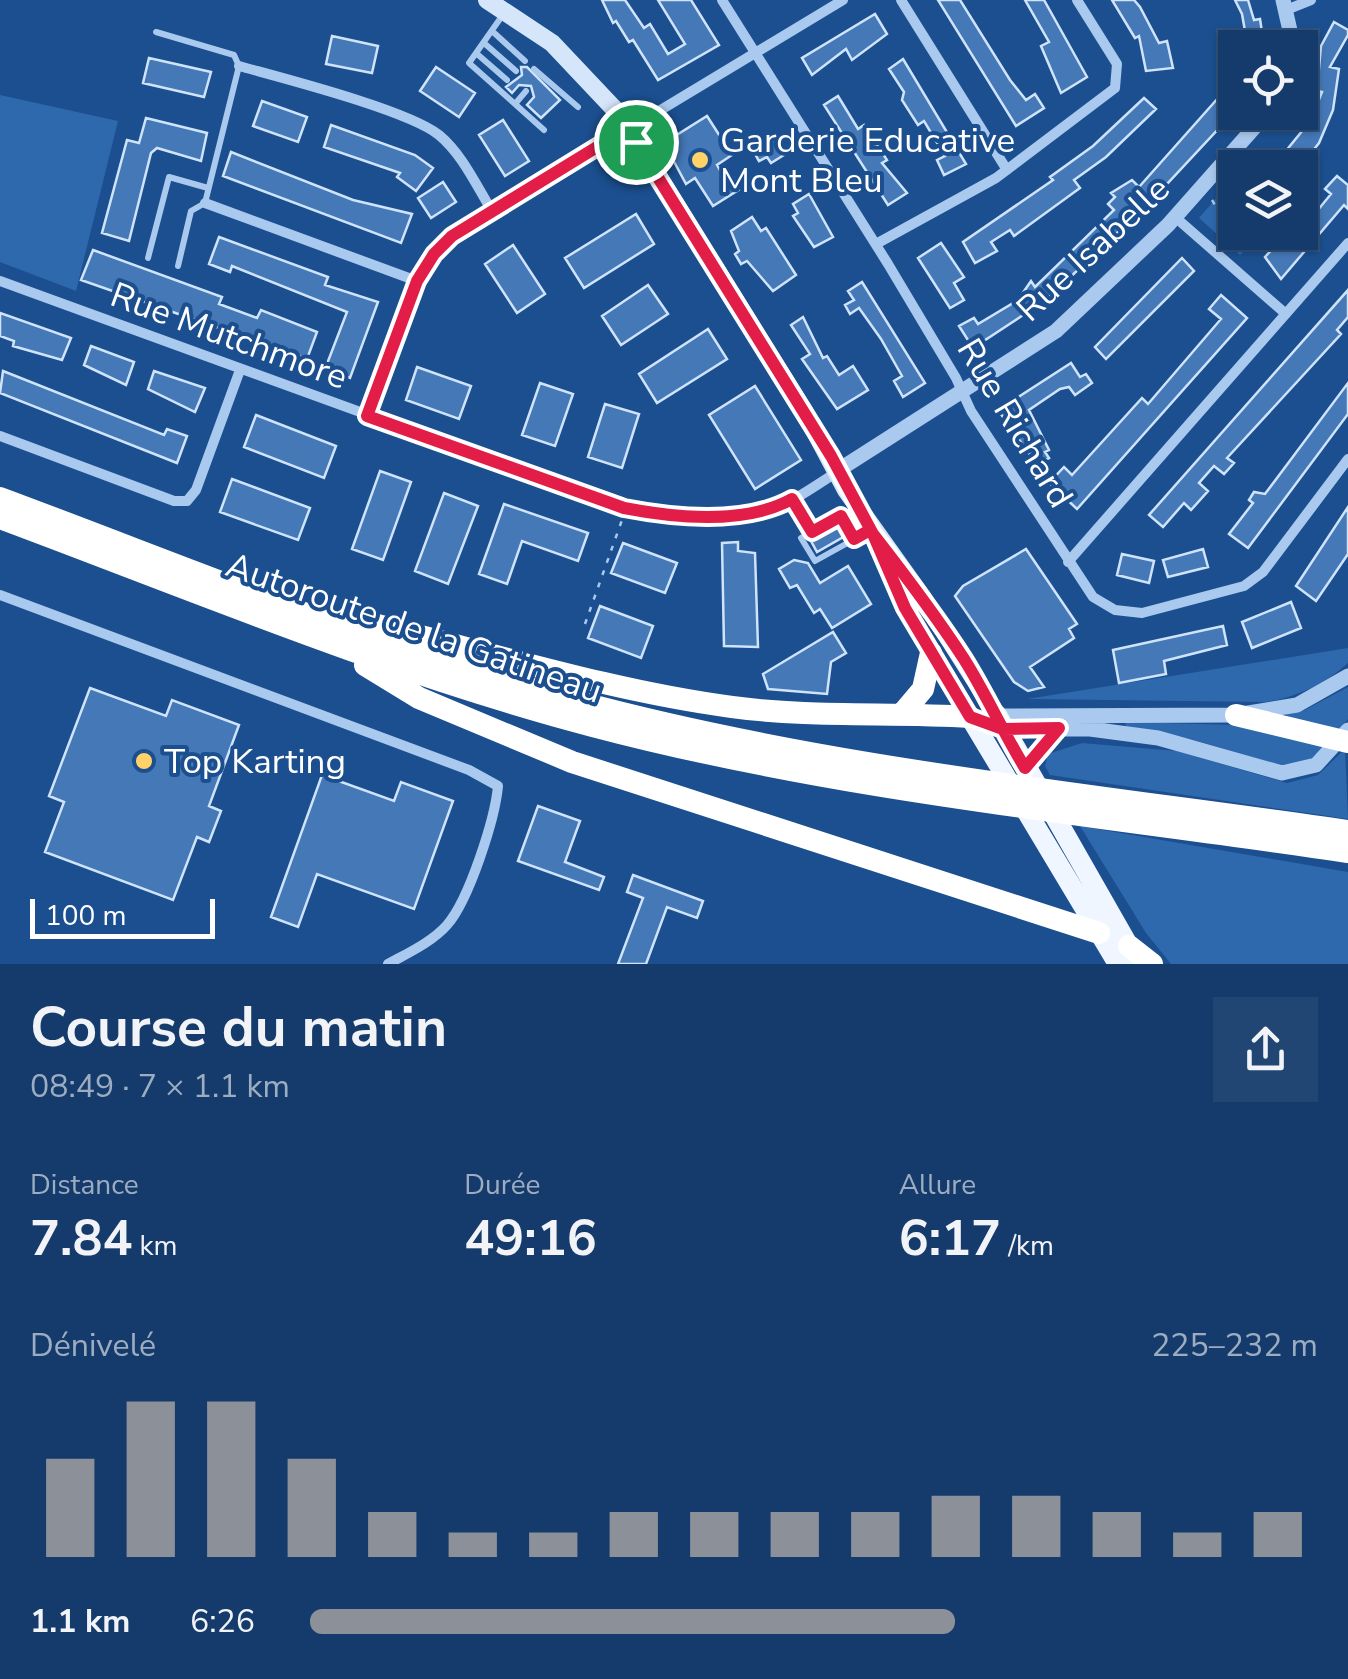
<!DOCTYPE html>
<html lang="fr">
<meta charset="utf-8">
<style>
body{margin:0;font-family:"Nunito Sans",sans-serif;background:#214673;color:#f1f3f6;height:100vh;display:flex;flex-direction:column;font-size:38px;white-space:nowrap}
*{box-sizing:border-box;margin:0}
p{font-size:32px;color:#9dadc1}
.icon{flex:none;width:55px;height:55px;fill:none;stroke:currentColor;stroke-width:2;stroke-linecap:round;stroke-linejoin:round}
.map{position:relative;height:964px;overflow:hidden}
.panel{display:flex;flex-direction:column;background:#143b6b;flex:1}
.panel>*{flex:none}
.controls{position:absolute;left:1218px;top:30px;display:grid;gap:20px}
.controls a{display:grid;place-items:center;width:100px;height:100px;border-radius:0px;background:#143b6b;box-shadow:0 2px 8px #0004,0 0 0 2px #33557e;font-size:50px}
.scale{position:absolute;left:30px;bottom:25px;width:185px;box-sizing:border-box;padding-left:10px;border:5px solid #fff;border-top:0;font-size:28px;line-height:35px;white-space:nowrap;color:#fff;-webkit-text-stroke:8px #1b4f8f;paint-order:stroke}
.pin{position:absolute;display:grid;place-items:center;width:85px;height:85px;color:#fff;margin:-42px;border:5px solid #fff;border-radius:50%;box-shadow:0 2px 10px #0007}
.round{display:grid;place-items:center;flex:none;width:105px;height:105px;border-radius:0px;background:#214673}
.headline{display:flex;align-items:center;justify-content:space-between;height:170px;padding:0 30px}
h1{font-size:55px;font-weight:700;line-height:75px}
.metrics{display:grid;grid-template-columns:repeat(3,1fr);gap:15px;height:170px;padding:10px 30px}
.metrics div{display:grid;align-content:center}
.metrics b{font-size:50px;font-weight:700}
.metrics small{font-size:28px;font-weight:400}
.metrics p{font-size:28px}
.chart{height:280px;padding:20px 30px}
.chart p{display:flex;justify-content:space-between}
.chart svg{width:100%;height:180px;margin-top:10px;stroke:#8c9099;stroke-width:6}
ul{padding:0 30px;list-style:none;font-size:32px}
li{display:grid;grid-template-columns:160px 120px 1fr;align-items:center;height:75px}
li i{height:25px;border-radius:12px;background:#8c9099}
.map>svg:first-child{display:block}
</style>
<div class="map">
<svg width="1348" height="964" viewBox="0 0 1348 964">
<rect width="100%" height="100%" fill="#1b4f8f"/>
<path fill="#2e69ad" d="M0,95L118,121L76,291L0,262Z
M1225,188L1235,198V232L1261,233L1240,255L1199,218Z
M1348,648V663C1324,684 1298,697 1266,702L1027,699Z
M1348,687V719L1338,732L1285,720L1286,714L1305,710Z
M1126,722L1237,725L1328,742L1320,755L1290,768L1194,740L1125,727Z
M1082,743L1177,751L1287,783L1318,775L1345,749L1348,819L1050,775L1045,766L1048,754Z
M1080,826L1348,872V964H1171L1146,933Z"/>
<path fill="#4478b7" stroke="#cfe3fa" stroke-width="2.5" d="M602,0H625L644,28L650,24L668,54L685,44L658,0H691L719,45L658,80L633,40L629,42L616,21L613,23Z
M938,0H960L1010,80L1026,100L1035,94L1044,108L1016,126Z
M1025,0H1044L1087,77L1061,93L1041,46L1049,42Z
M1112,0H1134L1140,7L1159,43L1167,41L1173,68L1146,71L1139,36L1135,38Z
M1235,0H1248L1254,20L1260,19L1264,45L1248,48L1242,14Z
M875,14L887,34L852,60L846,49L812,75L802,58Z
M1334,22L1348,30V35L1330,67L1339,69L1333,110L1319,143L1303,163L1272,168L1311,120L1322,92L1317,91L1321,46Z
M332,36L378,46L372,73L326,64Z
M149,58L211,72L204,97L143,83Z
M903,59L966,164L944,175L937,160L945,156L924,121L918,125L902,100L904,92L889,69Z
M436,67L475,93L459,117L420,91Z
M521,67H527L560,100L541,118L527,105L534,97L531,86L519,85L512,93L506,87L522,75Z
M1235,79V111L1152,200L1046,300L973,348L959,326L974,318L978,324L1018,300L1031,281L1035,287L1114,210L1108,204L1115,197L1111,193L1132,180L1139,187Z
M838,96L858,129L864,125L887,160L882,163L907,193L888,205L824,105Z
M1144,98L1156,109L1106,157L1074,180L1080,188L1014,236L1010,230L991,242L997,251L975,263L963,242L1053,180L1050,177L1093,146Z
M262,101L307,117L298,142L253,126Z
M707,116L732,155L717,165L727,182L734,178L740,189L713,206L695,178L686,184L664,143Z
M146,118L207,133L201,161L157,148L151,153L129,241L102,233L127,140L139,143Z
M503,120L529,161L505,176L479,135Z
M331,125L415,155L433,168L416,191L397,177L400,173L324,147Z
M770,135L784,155L771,163L767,157L759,161L751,147Z
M231,152L353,200L412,214L401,243L223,176Z
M1337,176L1348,185V209L1344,205L1281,279L1265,257L1277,244L1282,249L1300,232L1331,194L1325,189Z
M443,182L456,202L431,218L418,198Z
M809,194L833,237L814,247L793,216L798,213L793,204Z
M636,214L654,244L584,288L565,258Z
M752,217L761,231L766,228L796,275L773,291L747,261L741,264L735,254L739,251L731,231Z
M219,237L328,277L325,285L378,302L350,378L325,369L347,312L232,266L230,272L209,264Z
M941,243L964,277L954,283L964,300L950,308L918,258Z
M513,245L545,294L517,313L485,264Z
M93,250L222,297L219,304L257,318L261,310L317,332L307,359L81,280Z
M1182,258L1194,271L1106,359L1095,347Z
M862,282L925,383L903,397L894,381L902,376L881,339L859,308L850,314L845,305L854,300L848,291Z
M648,285L668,314L621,345L602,316Z
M1348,290V317L1337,330L1341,334L1227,458L1234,463L1224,474L1214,466L1199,483L1208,491L1191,510L1184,503L1163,527L1149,515Z
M1221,295L1247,318L1077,509L1049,483L1064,467L1072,475L1142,398L1148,404L1221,319L1209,309Z
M0,313L71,338L62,360L13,346L14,341L0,336Z
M803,317L823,358L827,356L839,375L853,366L868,390L837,409L802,359L810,354L791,325Z
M708,329L727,359L657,403L639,374Z
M91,346L134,362L126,385L84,365Z
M1071,363L1080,377L1086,374L1092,383L1075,395L1069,387L1060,389L1029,410L1049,450L1045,452L1049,458L1037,465L998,410Z
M417,367L471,386L459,419L406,400Z
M3,371L164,435L167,429L187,436L177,463L0,393Z
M154,371L205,388L195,412L148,389Z
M540,383L573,394L555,446L522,435Z
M1348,383V414L1248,548L1229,534L1253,503L1249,500L1254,492L1265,494Z
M755,386L801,460L755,489L709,415Z
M605,404L639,414L622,468L588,457Z
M256,415L336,446L324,478L244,447Z
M380,471L411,482L383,560L352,549Z
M232,479L310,508L298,540L220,512Z
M444,493L478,506L448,584L415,571Z
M504,504L588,533L578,561L522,541L507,584L479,574Z
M1348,507V554L1316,601L1296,586Z
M839,526L845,536L817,552L811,541Z
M738,542V551L755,553L758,647L724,646L722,543Z
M623,543L677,563L665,593L611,573Z
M1026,549L1077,624L1069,629L1074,638L1030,667L1044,687L1028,691L1014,682L955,596L963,586Z
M1203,549L1208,567L1168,577L1163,560Z
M1122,554L1154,561L1149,583L1117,575Z
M794,560L808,563L820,583L848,566L871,604L832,628L820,609L814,613L797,585L790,588L779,569Z
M1291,602L1301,628L1252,648L1242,622Z
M600,606L653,626L641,658L588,638Z
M1223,626L1227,645L1164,661L1166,674L1119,683L1113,650Z
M833,632L846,653L831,662L827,694L768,689L763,674Z
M90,688L166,716L172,700L239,725L209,806L221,811L209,842L197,837L173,900L45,852L64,802L49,796Z
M322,775L394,801L401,782L453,801L414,909L317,874L298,927L271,917Z
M538,806L580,821L565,862L604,877L599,890L518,861Z
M633,875L703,901L697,918L667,907L646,964H618L643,898L627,892Z"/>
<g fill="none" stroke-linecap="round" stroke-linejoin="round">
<path stroke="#a9c9ee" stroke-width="2.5" stroke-dasharray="5 8" stroke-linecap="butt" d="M1212,200L1227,225L1223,243
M585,624L622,520"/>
<path stroke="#a9c9ee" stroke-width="6" d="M502,16L469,63L515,104L526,91
M492,31L525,61
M156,32L234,55L239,66L205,203L191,211L178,266
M484,43L516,71
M476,53L507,80
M534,69L578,107
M515,104L544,130
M148,258L169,177L208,188
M793,500L811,532L801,538L815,561L871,530
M841,516L855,539
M811,532L855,510"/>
<path stroke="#a9c9ee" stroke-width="10" d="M722,0L888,264L956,378L971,411L1093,597L1115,610L1142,613L1244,586L1263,572L1348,459
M901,0L1007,170
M1286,10L1311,0
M239,66C282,78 408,110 439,135C462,154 476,185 492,211
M205,203L417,281
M1175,217L1286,314
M876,244L996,178L1115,88L1117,64L1077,0
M0,281L624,508C667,516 725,523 767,511C792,503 815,486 837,472
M367,416C396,355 401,284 452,236L843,0
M0,436L174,501H187L196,490L240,370
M1068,562L1348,243
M0,595L469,770L498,786C495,819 469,900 447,925C432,942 408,953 388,964"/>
<path stroke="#a9c9ee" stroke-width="15" d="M1283,0L1294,48
M837,471L1056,331L1168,225L1268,112
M989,716L1236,715L1297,705L1348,676
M970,717L1003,729H1090L1158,738L1282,773L1316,765L1348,730
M1025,768L1059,728"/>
<path stroke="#d6e6fa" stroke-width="18" d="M487,0L552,43L620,115L804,411L846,490L923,598L997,715
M883,557L905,608L970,717"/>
<path stroke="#f0f6ff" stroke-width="20" d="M997,715L1135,957
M970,717L1118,964"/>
<path stroke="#fff" stroke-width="22" d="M0,498C191,569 381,649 579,702C829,769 1091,794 1348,831
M0,518C196,591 391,673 593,726C839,791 1097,815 1348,852
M373,624C492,653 611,691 732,707C811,718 890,712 970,717
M365,665L419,698L572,762L1099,933
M901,715L923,689L931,653
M1236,715L1348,742
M1129,946L1152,964"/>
</g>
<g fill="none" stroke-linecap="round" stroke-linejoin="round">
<g stroke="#fff" stroke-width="20">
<path id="route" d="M636,142L831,456L873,534L905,608L970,717L1003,729L1059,728L1025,768C1003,732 986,694 964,659C936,616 905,575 873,534L870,530L854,539L841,516L812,532L792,499C745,525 676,518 624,508L367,416L417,281L434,254L452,236L628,128L636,142"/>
</g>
<use href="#route" stroke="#e11d48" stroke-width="12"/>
</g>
<g fill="#ffd166" stroke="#1b4f8f" stroke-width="4">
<circle cx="700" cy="160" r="10"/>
<circle cx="144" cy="761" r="10"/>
</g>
<g text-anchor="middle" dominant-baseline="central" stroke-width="8" stroke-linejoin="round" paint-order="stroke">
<g font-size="35" fill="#fff" stroke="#1b4f8f" text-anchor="start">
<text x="720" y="140">Garderie Educative<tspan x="720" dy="40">Mont Bleu</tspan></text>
<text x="164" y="761">Top Karting</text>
</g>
<g font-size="35" fill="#fff" stroke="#1b4f8f">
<text transform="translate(1093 249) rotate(-43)">Rue Isabelle</text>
<text transform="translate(229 336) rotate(20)">Rue Mutchmore</text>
<text transform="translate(1015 423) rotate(59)">Rue Richard</text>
<text transform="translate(414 628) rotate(19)">Autoroute de la Gatineau</text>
</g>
</g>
</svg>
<div class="controls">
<a><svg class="icon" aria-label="locate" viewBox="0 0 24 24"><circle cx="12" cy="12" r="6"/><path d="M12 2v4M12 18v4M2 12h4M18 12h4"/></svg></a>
<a><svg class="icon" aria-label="layers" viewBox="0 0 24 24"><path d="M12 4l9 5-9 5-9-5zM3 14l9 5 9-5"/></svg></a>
</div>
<div class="scale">100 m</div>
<div class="pin" style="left:636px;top:142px;background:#1e9e55"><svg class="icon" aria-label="arrive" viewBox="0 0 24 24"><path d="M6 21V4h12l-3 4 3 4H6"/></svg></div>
</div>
<section class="panel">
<div class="headline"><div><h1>Course du matin</h1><p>08:49 · 7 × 1.1 km</p></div><a class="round"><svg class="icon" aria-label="share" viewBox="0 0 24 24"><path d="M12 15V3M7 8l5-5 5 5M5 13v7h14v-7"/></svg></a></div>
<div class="metrics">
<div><p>Distance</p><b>7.84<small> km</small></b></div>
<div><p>Durée</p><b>49:16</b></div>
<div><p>Allure</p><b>6:17<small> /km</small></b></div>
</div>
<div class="chart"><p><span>Dénivelé</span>225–232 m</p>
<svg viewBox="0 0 160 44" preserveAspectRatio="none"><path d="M5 44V20M15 44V6M25 44V6M35 44V20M45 44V33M55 44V38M65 44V38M75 44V33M85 44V33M95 44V33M105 44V33M115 44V29M125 44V29M135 44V33M145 44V38M155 44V33"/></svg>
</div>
<ul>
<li><b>1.1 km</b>6:26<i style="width:64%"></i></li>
</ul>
</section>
